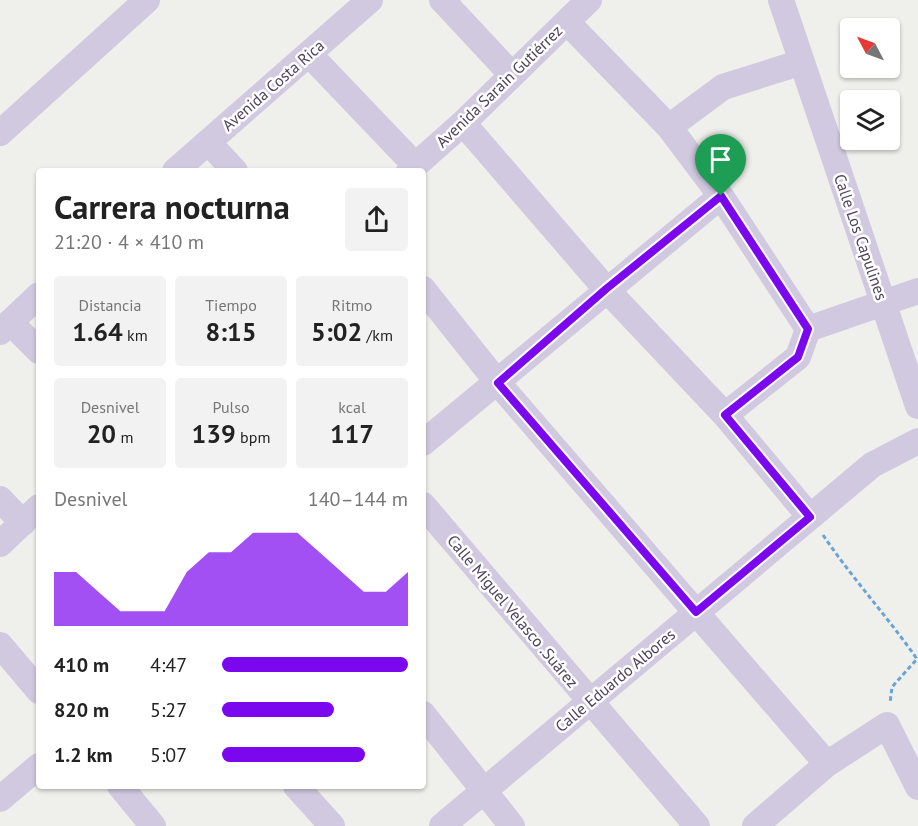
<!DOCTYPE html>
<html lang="es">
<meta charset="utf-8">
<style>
body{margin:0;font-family:"PT Sans",sans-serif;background:#f2f2f2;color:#222;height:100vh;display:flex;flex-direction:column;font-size:22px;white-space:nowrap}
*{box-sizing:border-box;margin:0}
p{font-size:20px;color:#767676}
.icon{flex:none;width:33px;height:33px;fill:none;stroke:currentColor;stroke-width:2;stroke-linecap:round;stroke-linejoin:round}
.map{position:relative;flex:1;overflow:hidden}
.details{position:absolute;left:36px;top:168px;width:390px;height:621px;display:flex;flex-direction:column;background:#fff;border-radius:6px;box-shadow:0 2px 4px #0004}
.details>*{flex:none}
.needle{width:39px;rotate:311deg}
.controls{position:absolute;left:840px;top:18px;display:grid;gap:12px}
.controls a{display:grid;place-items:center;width:60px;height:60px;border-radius:6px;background:#fff;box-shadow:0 2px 4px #0004;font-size:30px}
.pin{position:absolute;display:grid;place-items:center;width:51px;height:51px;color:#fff;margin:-62px -26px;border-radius:50% 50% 50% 0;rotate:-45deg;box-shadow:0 0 6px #0007}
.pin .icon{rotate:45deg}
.round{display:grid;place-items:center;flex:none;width:63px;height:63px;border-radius:6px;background:#f2f2f2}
.overview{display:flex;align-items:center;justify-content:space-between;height:102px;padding:0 18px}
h1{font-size:33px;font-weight:600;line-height:45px}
.figures{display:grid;grid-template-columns:repeat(3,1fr);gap:9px;height:102px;padding:6px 18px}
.figures div{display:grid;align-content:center;border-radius:6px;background:#f2f2f2;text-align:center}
.figures b{font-size:26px;font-weight:600}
.figures small{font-size:16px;font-weight:400}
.figures p{font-size:16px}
.chart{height:168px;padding:12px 18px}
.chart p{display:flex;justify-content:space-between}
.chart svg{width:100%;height:108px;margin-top:6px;fill:#7b07ee;opacity:.7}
ul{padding:0 18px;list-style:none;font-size:20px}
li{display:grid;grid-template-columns:96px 72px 1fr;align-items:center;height:45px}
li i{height:15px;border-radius:8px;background:#7b07ee}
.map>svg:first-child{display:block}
</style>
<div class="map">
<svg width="918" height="826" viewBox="0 0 918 826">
<rect width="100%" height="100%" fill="#efefec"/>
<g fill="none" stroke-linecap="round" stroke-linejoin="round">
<path stroke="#69a4d4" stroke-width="3" stroke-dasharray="4.5 3" stroke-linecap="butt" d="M823,535C852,578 887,616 917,659L892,687L890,703"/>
<path stroke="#d1c9df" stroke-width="26" d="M442,0L512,75
M781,0L918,406
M567,22L669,127L721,196L808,329
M309,54L415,165
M463,123L606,289L725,415L810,517
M669,127L723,87L802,62
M0,133L147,0
M208,142L235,171
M175,171L370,0
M409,171L463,123L589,0
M423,289L498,383L827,764
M10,322L39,351
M808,329L918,291
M0,332L39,295
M725,415L798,357L808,329
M423,443L721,196
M0,499L23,523
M423,505L697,826
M0,544L39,507
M0,645L39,691
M423,714L512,826
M120,786L153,826
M296,786L332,826
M0,799L39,766
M442,826L872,465L918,441
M755,826L827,764L887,725L918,787"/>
</g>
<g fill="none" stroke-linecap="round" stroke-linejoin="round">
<g stroke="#fff" stroke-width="12">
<path id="route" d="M721,196L808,329L798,357L725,415L810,517L696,612L498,383L606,289Z"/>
</g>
<use href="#route" stroke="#7b07ee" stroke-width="8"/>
</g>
<g text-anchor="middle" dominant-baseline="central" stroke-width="5" stroke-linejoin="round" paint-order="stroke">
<g font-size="16" fill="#4d435b" stroke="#fff">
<text transform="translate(273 85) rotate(-41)">Avenida Costa Rica</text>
<text transform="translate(499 86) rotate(-44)">Avenida Sarain Gutiérrez</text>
<text transform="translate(861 237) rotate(71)">Calle Los Capulines</text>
<text transform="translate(513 611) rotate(50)">Calle Miguel Velasco .Suárez</text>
<text transform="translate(615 680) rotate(-40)">Calle Eduardo Albores</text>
</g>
</g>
</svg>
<div class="controls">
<a><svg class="needle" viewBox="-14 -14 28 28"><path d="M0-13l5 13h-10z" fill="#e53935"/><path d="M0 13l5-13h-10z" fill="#767676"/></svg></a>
<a><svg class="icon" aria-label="layers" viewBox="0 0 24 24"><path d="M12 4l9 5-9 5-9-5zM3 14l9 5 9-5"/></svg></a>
</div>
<div class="pin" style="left:721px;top:196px;background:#1e9e55"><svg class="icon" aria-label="arrive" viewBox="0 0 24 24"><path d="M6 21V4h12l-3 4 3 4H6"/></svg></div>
<section class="details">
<div class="overview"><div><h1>Carrera nocturna</h1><p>21:20 · 4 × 410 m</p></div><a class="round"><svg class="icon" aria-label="share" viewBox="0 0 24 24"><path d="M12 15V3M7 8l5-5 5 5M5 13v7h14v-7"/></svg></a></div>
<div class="figures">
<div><p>Distancia</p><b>1.64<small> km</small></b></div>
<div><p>Tiempo</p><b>8:15</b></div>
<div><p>Ritmo</p><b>5:02<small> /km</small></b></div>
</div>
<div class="figures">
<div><p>Desnivel</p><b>20<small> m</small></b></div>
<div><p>Pulso</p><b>139<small> bpm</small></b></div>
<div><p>kcal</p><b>117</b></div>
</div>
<div class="chart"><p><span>Desnivel</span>140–144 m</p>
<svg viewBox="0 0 160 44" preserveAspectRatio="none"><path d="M0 44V22L10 22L20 30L30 38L40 38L50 38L60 22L70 14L80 14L90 6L100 6L110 6L120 14L130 22L140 30L150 30L160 22V44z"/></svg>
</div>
<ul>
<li><b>410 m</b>4:47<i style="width:100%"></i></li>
<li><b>820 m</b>5:27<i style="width:60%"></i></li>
<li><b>1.2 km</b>5:07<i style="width:77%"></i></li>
</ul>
</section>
</div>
